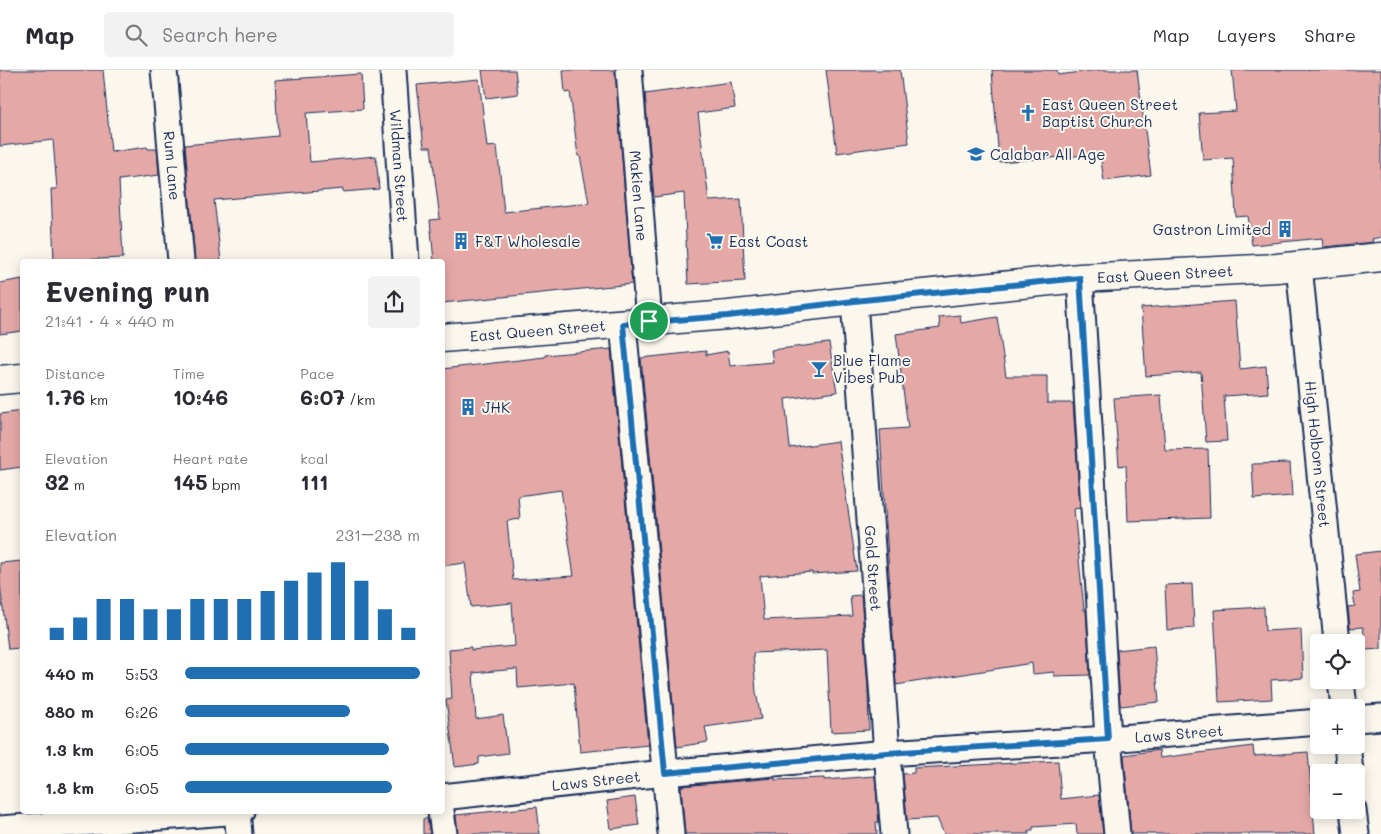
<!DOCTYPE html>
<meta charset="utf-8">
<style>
body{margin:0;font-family:Mali,sans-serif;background:#f2f2f3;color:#2b2b33;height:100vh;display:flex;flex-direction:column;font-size:19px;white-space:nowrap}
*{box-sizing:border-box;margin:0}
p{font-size:16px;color:#7c7c81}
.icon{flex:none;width:28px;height:28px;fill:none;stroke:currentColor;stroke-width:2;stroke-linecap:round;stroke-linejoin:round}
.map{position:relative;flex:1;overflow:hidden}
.side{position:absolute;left:20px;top:189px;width:425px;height:555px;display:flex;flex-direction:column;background:#fff;border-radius:5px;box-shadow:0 2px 12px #0003}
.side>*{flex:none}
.fabs{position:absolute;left:1310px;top:564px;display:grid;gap:10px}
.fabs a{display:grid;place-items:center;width:55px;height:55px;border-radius:5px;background:#fff;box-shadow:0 2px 12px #0003;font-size:25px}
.pin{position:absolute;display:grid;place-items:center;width:42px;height:42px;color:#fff;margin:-21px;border:2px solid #fff;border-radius:50%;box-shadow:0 1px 5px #0007}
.round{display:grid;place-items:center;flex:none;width:52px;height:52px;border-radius:5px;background:#f2f2f3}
.headline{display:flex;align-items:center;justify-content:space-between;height:85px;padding:0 25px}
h1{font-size:28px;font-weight:700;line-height:38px}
.metrics{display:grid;grid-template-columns:repeat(3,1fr);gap:8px;height:85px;padding:5px 25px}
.metrics div{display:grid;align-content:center}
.metrics b{font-size:21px;font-weight:700}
.metrics small{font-size:14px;font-weight:400}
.metrics p{font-size:14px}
.chart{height:140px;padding:10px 25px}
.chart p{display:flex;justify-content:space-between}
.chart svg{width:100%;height:90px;margin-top:5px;stroke:#1f6fb2;stroke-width:6}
ul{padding:0 25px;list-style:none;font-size:16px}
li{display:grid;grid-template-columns:80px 60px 1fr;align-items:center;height:38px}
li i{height:12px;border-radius:6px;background:#1f6fb2}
header{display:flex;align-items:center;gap:30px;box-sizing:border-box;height:70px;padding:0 25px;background:#fff;border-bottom:1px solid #e1e1e2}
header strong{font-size:24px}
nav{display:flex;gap:28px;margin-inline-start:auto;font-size:18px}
.search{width:350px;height:45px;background:#f2f2f3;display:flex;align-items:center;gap:12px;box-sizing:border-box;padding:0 18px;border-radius:5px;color:#7c7c81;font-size:19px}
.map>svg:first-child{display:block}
</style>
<header>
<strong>Map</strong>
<div class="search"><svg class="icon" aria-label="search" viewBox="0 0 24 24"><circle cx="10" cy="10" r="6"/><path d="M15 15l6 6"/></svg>Search here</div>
<nav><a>Map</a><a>Layers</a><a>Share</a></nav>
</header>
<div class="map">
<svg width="1381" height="764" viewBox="0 0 1381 764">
<rect width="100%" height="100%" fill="#fbf7ec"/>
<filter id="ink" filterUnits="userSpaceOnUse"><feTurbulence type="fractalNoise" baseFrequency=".02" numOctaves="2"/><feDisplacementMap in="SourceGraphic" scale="10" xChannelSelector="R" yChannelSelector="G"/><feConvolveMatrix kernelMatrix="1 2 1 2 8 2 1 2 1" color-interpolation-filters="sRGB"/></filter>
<g filter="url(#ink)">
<path fill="#e4a9a7" stroke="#1b2f5e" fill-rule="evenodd" d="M0,0H103L111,82L147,77L148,79H157L159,105L119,110L123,188L54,191L51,119H57L53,70L0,76Z
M482,0H515L518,24L486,28Z
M563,0H615L632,214L442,233V191H434L430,150L440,149L431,77H424L417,15L479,9L487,77L497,76L504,142L589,133L580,86H578L570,22L565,23Z
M826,0H900L909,73L837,83Z
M992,0H1057L1058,5L1097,0H1137L1151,105L1104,111L1100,84L999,92Z
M1232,0H1381V167L1372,169L1373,172L1323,177L1322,168L1252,175L1248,146L1236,147L1233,88L1203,90L1199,43L1236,41Z
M361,4L363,39L306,43L310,92L376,86L379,119L343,122V119L214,130L221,191H195L185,75L278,66L275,10Z
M731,12L735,38L698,43L709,131L741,129L745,211L688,214L684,123L654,127L645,24Z
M22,209V261L0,264V213Z
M1235,231L1240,299L1266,296L1268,323L1224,326L1227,371L1206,372L1201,302L1146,306L1141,238Z
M960,245L961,253L997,247L1006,306H1047V333H1073L1080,438L1074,439L1084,540H1086L1090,605L1054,606V602L1033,604L1032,593L896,615L880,360L908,358L896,264L940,258L939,247Z
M829,273L837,322L785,329L790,378L838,371L857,501L812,504V502L760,506L764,550L852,546L850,526L861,525L868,619L869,660L831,662L827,580L753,583L756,622L761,649L705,657L708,672L677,677L641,288L706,281V285L728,281L730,296L773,292L771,280Z
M611,279L648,675L580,682L574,613L518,618L517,599L473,603L476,649L503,645L508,683L479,687V694L455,697L446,630L452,629L449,579L471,577V580L515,576L512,533L471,537L465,493L442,496V299L545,287V285ZM561,420L574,506L513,510L507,451L520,449L518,426Z
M1161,325L1165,380L1208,379L1210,448L1128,451L1126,395L1119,396L1114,328Z
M22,341V397L0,400V344Z
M1290,393L1292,426L1254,429L1252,394Z
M1381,481V579L1366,580L1363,557L1350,558L1348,537L1355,536L1353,523L1360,522L1355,484Z
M22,491V578L8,579L0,514V493Z
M1192,514L1194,558L1167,560L1165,515Z
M1264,537L1265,561L1301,559L1303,608L1271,610L1272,629L1219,632L1214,540Z
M1154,576L1159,632L1120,636L1117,580Z
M1253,676L1254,686L1308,682L1315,764H1131L1124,685L1159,680L1160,688Z
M1058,691L1061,729L1099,725L1103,764H1077L1076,754L1033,757V760H1029V764H944L937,748L907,750L903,704L914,703V698Z
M875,706L879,752H876L877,764H685L681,716L775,708V710L824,708V710Z
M635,727L639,755L611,759L607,731Z
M537,737L540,764H458L456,745Z
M427,748L430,764H423V749Z"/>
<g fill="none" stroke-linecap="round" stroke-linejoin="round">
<g stroke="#1b2f5e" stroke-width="29">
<g id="minor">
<path id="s1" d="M164,0L181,191"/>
<path id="s2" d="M393,0L406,191"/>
<path id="s3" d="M629,0L649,251"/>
<path id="s4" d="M1299,196L1337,572"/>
<path d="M1080,208L1108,669L1117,764"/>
<path id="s5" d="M854,231L887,683L894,764"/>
<path d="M623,254L671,764"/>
<path d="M1341,610L1344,638"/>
<path d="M1356,649L1381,647"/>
<path d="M1347,675L1350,702"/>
<path id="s6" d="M442,727L665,703L887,683L1108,669L1319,652"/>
<path d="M1353,740L1356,764"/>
<path d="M237,741L239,764"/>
<path d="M441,741L444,764"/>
<path d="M0,759L241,741"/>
</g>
</g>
<g stroke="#1b2f5e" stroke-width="31">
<g id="secondary">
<path id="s7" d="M442,268L728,245L854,231L1080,208L1277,198L1381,187"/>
<path d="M0,310L22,308"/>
</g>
</g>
<use href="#minor" stroke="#fbf7ec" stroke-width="25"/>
<use href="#secondary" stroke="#fbf7ec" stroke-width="28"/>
</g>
</g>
<g fill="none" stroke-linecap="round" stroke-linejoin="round" filter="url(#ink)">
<g stroke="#fff" stroke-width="10">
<path id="route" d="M1080,208L1108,669L887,683L665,703L623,254L728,246L854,231Z"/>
</g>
<use href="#route" stroke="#1f6fb2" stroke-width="6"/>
</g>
<defs>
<g id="church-bare" transform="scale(1.35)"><path d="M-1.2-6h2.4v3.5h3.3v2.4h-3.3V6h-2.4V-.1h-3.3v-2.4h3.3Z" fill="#1f6fb2" stroke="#fbf7ec" stroke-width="2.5" paint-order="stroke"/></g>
<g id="school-bare" transform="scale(1.35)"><path d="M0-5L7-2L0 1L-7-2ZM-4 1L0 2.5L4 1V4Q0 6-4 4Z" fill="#1f6fb2" stroke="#fbf7ec" stroke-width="2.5" paint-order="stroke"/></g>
<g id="building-bare" transform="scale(1.35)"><path d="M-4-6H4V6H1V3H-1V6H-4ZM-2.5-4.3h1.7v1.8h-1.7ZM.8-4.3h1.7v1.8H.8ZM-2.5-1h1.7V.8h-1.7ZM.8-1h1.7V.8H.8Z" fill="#1f6fb2" stroke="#fbf7ec" stroke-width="2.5" paint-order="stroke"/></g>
<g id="supermarket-bare" transform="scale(1.35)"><path d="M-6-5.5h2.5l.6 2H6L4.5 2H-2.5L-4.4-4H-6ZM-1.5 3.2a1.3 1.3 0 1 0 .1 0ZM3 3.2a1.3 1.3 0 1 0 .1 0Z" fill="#1f6fb2" stroke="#fbf7ec" stroke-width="2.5" paint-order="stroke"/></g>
<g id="bar-bare" transform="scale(1.35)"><path d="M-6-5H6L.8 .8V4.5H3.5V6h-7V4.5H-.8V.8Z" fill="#1f6fb2" stroke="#fbf7ec" stroke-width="2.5" paint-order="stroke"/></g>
</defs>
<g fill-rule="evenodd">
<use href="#church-bare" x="1028" y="43"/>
<use href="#school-bare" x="976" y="84"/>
<use href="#building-bare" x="1285" y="159"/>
<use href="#building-bare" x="461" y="171"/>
<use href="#supermarket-bare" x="715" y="171"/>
<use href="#bar-bare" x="819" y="299"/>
<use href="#building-bare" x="468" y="337"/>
</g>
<g text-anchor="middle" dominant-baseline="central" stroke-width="4" stroke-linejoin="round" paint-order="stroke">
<g font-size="15" fill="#1b2f5e" stroke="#fbf7ec" text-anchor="start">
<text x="1042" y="34">East Queen Street<tspan x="1042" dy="17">Baptist Church</tspan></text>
<text x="990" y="84">Calabar All Age</text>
<text x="1271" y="159" text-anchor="end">Gastron Limited</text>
<text x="475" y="171">F&amp;T Wholesale</text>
<text x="729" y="171">East Coast</text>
<text x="833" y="290">Blue Flame<tspan x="833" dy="17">Vibes Pub</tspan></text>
<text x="482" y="337">JHK</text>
</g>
<g font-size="15" fill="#1b2f5e" stroke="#fbf7ec">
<text stroke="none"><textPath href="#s1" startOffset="96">Rum Lane</textPath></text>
<text stroke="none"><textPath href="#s2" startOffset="96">Wildman Street</textPath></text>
<text stroke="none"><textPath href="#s3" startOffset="126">Makien Lane</textPath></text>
<text stroke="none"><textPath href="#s7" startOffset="726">East Queen Street</textPath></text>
<text stroke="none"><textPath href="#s7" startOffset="96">East Queen Street</textPath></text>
<text stroke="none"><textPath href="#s4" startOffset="189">High Holborn Street</textPath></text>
<text stroke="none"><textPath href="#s5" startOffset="268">Gold Street</textPath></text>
<text stroke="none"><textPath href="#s6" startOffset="740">Laws Street</textPath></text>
<text stroke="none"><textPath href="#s6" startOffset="155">Laws Street</textPath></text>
</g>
</g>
</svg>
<div class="fabs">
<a><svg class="icon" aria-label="locate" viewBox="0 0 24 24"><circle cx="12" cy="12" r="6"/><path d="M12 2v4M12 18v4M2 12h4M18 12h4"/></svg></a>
<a>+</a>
<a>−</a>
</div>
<div class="pin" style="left:649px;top:251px;background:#1e9e55"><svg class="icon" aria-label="arrive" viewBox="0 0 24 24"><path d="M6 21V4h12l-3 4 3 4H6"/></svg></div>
<section class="side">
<div class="headline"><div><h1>Evening run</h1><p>21:41 · 4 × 440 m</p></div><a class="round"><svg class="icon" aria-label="share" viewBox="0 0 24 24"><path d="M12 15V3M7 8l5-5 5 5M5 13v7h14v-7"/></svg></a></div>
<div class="metrics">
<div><p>Distance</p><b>1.76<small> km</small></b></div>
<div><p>Time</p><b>10:46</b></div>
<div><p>Pace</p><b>6:07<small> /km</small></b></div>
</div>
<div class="metrics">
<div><p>Elevation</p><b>32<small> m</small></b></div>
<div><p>Heart rate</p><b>145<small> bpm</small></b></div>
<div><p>kcal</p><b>111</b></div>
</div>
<div class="chart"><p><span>Elevation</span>231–238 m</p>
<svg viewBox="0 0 160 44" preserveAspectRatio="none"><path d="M5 44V38M15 44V33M25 44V24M35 44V24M45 44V29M55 44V29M65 44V24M75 44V24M85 44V24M95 44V20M105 44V15M115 44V11M125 44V6M135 44V15M145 44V29M155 44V38"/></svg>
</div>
<ul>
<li><b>440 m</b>5:53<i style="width:100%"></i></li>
<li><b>880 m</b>6:26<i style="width:70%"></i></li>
<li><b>1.3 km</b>6:05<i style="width:87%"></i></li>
<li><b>1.8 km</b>6:05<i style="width:88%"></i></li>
</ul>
</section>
</div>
